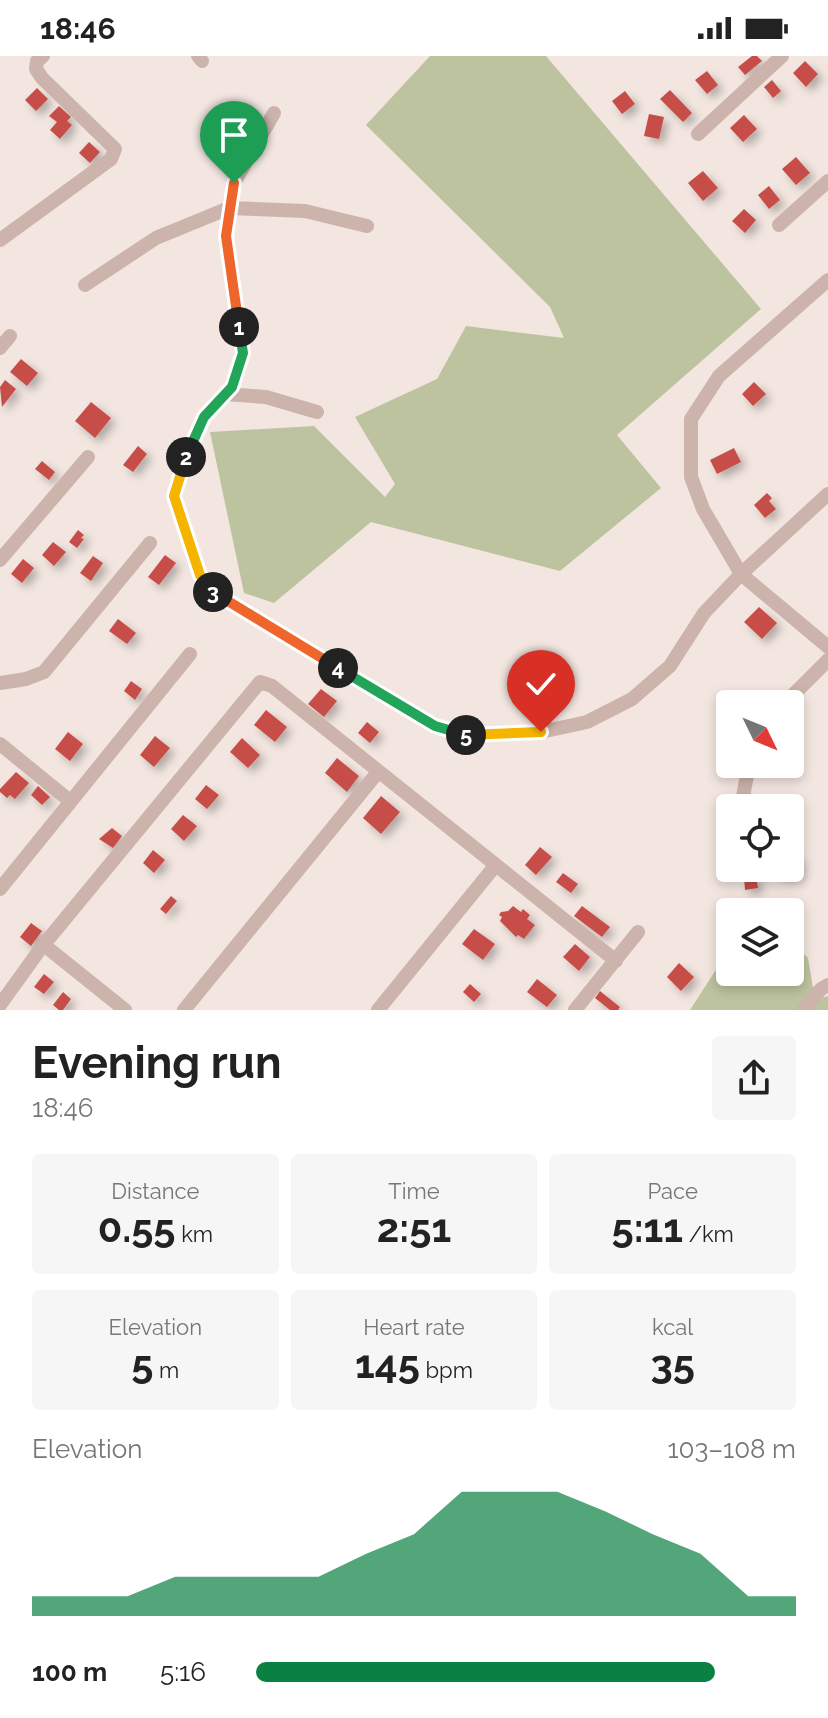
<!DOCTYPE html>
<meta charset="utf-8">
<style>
body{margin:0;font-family:Raleway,sans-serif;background:#f6f6f6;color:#222;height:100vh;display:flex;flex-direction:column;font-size:30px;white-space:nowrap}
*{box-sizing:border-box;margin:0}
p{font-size:26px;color:#767676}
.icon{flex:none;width:44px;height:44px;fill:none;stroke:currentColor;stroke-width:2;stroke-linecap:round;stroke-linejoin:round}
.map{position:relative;height:954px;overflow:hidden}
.sheet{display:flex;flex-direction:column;background:#fff;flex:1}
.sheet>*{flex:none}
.needle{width:52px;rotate:133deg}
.buttons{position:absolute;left:716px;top:634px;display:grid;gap:16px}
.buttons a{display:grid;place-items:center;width:88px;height:88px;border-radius:8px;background:#fff;box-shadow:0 4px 12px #0003;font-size:40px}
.pin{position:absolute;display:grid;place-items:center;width:68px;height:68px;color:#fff;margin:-82px -34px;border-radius:50% 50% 50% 0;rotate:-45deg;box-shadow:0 0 8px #0007}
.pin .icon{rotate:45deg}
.km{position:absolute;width:40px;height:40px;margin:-20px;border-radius:50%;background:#222;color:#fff;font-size:22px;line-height:40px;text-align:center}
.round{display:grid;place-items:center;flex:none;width:84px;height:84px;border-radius:8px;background:#f6f6f6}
.overview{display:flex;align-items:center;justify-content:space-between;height:136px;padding:0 32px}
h1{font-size:44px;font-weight:700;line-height:60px}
.figures{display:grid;grid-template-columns:repeat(3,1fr);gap:12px;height:136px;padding:8px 32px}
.figures div{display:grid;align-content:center;border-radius:8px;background:#f6f6f6;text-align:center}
.figures b{font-size:40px;font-weight:700}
.figures small{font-size:22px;font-weight:400}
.figures p{font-size:22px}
.chart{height:224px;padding:16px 32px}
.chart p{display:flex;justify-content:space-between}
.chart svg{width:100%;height:144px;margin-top:8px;fill:#0b8043;opacity:.7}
ul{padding:0 32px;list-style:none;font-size:26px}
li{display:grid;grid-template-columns:128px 96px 1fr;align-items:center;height:60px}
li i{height:20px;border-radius:10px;background:#0b8043}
.status{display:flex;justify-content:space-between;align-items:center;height:56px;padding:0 40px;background:#fff;direction:ltr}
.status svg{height:22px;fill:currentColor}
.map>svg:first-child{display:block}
</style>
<div class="status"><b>18:46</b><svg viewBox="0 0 49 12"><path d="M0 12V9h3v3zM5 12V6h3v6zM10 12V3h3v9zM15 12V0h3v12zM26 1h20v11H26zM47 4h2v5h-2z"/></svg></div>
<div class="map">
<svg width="828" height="954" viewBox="0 0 828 954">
<defs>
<filter id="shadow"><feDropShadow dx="5" dy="5" stdDeviation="4" flood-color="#0004"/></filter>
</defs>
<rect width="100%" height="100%" fill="#f3e6e0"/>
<path fill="#bec39f" d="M430,0H546L761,253L617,379L661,432L560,515L371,466L274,547L244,537L210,376L314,370L385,441L395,428L355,361L437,323L466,270L564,282L550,251L366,69Z
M790,884L808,902L815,944L828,940V954H690L730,892V916H790Z"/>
<path fill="#c74e4a" filter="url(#shadow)" d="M752,0H757L762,5L745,19L738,11Z
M805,5L818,18L806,31L793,17Z
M707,15L718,29L707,38L695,24Z
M772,24L781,35L773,42L764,31Z
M37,32L48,43L36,55L25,44Z
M670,34L692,57L683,66L660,43Z
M625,35L635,48L622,58L612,45Z
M59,50L71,61L67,65L72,69L60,83L50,74L57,66L49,60Z
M649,58L664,61L659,83L644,80Z
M744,59L757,73L743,86L730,72Z
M89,86L100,96L90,107L79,97Z
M796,101L810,117L796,129L782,113Z
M703,115L718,132L703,145L688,127Z
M769,130L780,144L769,153L758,139Z
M744,153L756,164L745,177L732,165Z
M21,303L38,317L27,330L10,316Z
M5,324L16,333L2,351L0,331Z
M754,326L766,338L753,350L742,338Z
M91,346L111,362L95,382L75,365Z
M138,390L147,398L133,416L123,409Z
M734,392L741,406L717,418L710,404Z
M42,405L55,416L49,424L35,413Z
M767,437L772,442L769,445L776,453L765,462L754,449Z
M78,474L84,479L81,482L84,483L77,492L69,486Z
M53,486L66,496L54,510L42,499Z
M165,499L176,507L159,529L148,521Z
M93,500L103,507L91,525L80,517Z
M23,503L34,512L22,527L11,518Z
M759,551L777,567L762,583L744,566Z
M118,563L136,577L127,588L109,575Z
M131,625L142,633L135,644L124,635Z
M321,633L337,645L324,661L308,648Z
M266,654L287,671L275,686L254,669Z
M367,666L379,676L370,687L358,677Z
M68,676L83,688L70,705L55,693Z
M155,680L170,692L154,711L140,699Z
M242,682L260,699L248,712L230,696Z
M337,702L359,720L347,736L325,717Z
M16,716L29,727L15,743L10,739L7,742L0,736V733Z
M206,729L219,739L207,753L195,743Z
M38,730L50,741L42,749L31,739Z
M381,740L400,756L381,778L363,762Z
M183,759L197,770L184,785L171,773Z
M112,772L122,780L113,792L99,783Z
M540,791L552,801L536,819L525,809Z
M153,794L165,804L154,817L143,807Z
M799,800V819L779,820V812H790V801Z
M563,817L578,828L571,837L556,826Z
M756,819L758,832L745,834L744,821Z
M171,840L177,845L166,858L160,853Z
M513,850L521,856L523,853L530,859L527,863L535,869L524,883L518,879L516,881L500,865L502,861L499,859L501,856L508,855Z
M582,850L610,871L602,881L574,860Z
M31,867L42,875L31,890L20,881Z
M474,873L495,888L483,904L462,888Z
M575,888L590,901L579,915L563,901Z
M679,907L694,921L681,935L667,921Z
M44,918L54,926L44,938L34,931Z
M537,923L557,939L547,951L527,936Z
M470,928L481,938L474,946L463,936Z
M600,935L620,951L618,954H610L595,942Z
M63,936L71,943L63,954H59L53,949Z"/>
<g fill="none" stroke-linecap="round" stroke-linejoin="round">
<path stroke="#ccb3ab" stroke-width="14" d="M198,0L202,5
M274,57L234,127L229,152L226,180L243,297L232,331L204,361L183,407L174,440L200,519L210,534L435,670L462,679L541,676L587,666L632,643L670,610L704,557L741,518L828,438
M698,78L782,0
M779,169L828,125
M0,184L111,103L115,93L42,22L36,13L37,5L43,0
M828,224L719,320L691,363V421L703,453L741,518L828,591
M85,229L156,182L229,152L305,155L367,170
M0,292L10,280
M225,338L266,341L317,356
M0,504L88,401
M0,627L26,623L44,616L150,487
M784,648L828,604
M0,688L70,745
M741,752L749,708
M0,833L190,598
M44,889L125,954
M0,949L41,892L260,626L272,630L616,905
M184,954L378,716
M378,954L495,810
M575,954L638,876
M803,954L821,933L828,929"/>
</g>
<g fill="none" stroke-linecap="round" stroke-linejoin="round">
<g stroke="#fff" stroke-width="16">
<path id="split-1" d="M234,127L226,180L239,271"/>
</g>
<g stroke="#fff" stroke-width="16">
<path id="split-2" d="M186,401L204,361L232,331L243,297L239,271"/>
</g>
<g stroke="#fff" stroke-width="16">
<path id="split-3" d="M186,401L174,440L200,519L213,536"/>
</g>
<g stroke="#fff" stroke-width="16">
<path id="split-4" d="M213,536L338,612"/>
</g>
<g stroke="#fff" stroke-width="16">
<path id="split-5" d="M338,612L435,670L466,679"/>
</g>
<g stroke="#fff" stroke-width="16">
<path id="split-6" d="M466,679L541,676"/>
</g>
<use href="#split-1" stroke="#f0652b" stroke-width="10"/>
<use href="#split-2" stroke="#22a559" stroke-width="10"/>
<use href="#split-3" stroke="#f5b400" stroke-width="10"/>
<use href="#split-4" stroke="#f0652b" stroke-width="10"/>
<use href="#split-5" stroke="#22a559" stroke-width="10"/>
<use href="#split-6" stroke="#f5b400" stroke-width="10"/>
</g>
</svg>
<div class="buttons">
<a><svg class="needle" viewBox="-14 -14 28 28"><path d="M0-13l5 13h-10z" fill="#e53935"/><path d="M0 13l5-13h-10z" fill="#767676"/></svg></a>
<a><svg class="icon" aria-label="locate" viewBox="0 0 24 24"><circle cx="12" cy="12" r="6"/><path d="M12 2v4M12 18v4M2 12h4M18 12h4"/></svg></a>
<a><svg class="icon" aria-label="layers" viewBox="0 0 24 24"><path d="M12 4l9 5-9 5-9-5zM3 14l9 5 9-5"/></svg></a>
</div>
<div class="pin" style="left:234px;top:127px;background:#1e9e55"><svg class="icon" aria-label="arrive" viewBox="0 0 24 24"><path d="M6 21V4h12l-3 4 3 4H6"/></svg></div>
<div class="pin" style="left:541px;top:676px;background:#d93025"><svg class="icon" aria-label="check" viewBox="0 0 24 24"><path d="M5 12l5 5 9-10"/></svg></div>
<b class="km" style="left:239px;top:271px">1</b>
<b class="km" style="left:186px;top:401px">2</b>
<b class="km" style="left:213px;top:536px">3</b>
<b class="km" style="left:338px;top:612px">4</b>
<b class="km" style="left:466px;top:679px">5</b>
</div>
<section class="sheet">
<div class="overview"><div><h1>Evening run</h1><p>18:46</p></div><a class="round"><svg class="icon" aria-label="share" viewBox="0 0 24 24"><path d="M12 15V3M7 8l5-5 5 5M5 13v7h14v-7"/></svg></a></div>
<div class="figures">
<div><p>Distance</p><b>0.55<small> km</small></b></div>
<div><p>Time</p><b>2:51</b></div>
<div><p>Pace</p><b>5:11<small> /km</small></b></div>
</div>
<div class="figures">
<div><p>Elevation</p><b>5<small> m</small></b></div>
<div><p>Heart rate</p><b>145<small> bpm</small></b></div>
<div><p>kcal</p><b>35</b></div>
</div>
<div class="chart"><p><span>Elevation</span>103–108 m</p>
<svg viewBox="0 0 160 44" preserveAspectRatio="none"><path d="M0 44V38L10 38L20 38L30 32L40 32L50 32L60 32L70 25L80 19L90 6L100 6L110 6L120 12L130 19L140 25L150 38L160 38V44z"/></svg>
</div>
<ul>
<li><b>100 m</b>5:16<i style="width:85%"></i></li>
</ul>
</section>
